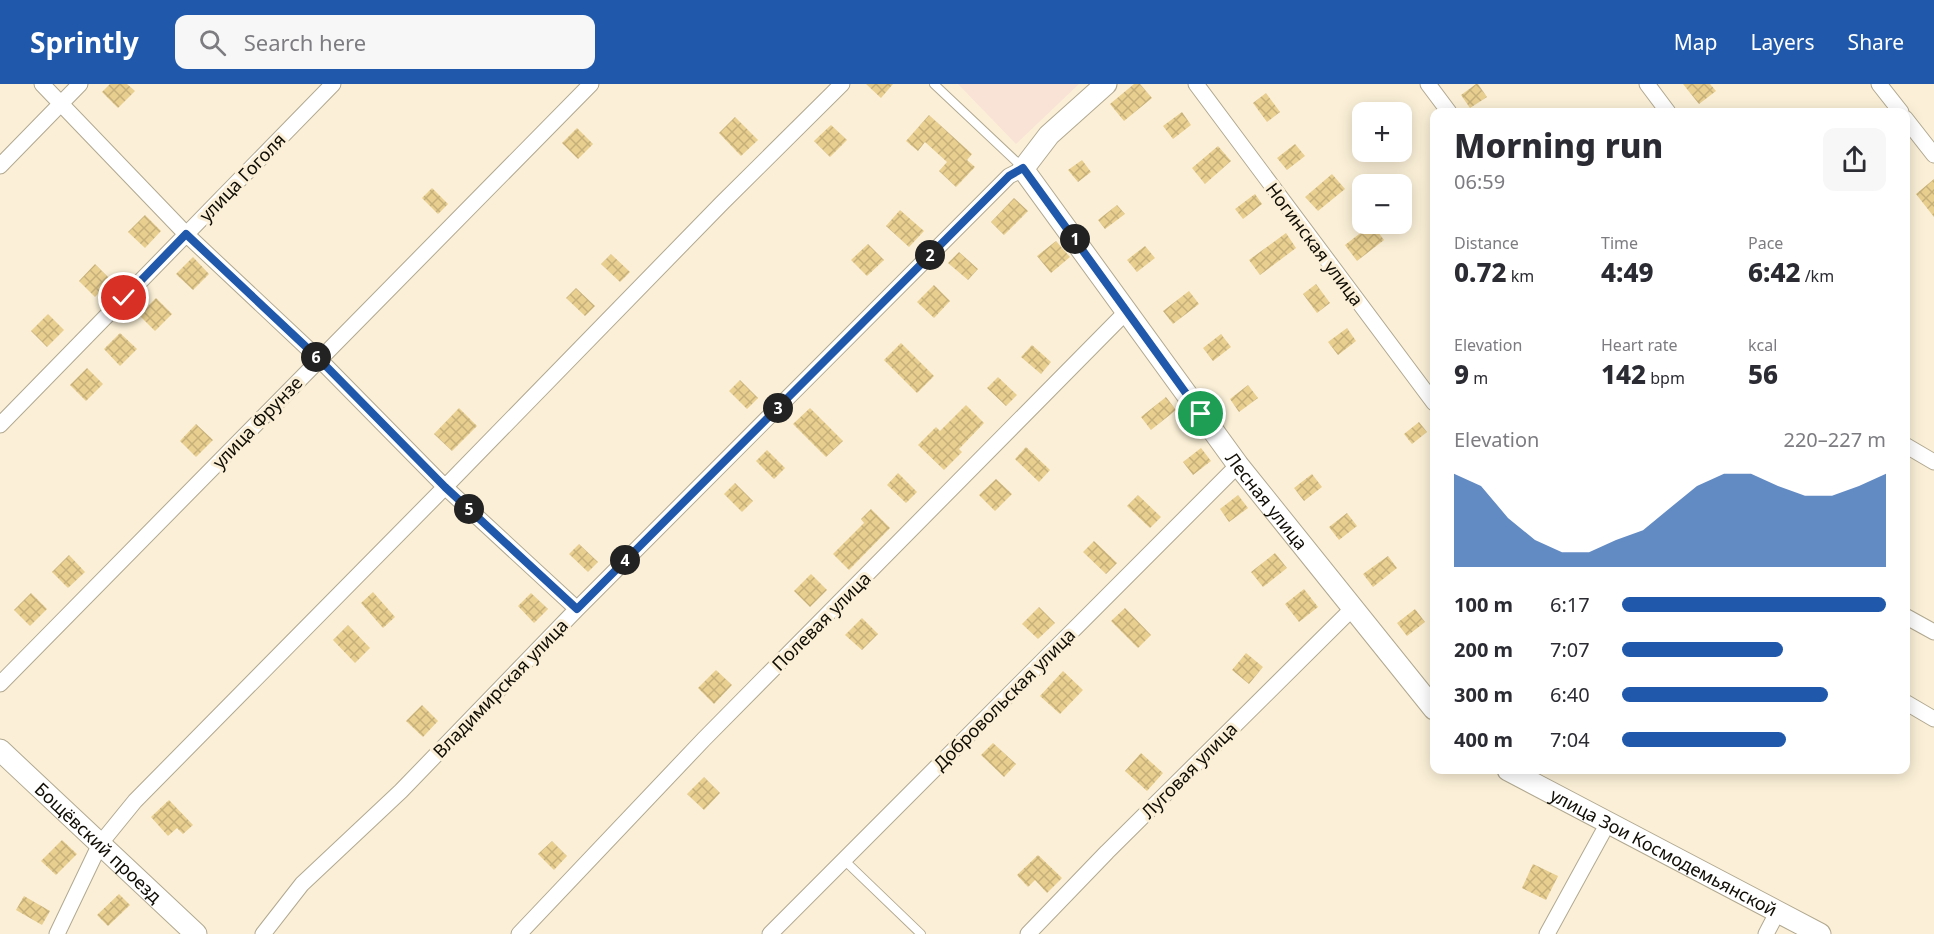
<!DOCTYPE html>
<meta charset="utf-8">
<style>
body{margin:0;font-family:"Noto Sans",sans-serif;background:#f7f7f7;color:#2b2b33;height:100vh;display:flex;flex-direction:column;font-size:22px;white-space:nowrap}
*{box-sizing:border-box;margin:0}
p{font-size:20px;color:#7c7c81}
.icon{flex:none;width:33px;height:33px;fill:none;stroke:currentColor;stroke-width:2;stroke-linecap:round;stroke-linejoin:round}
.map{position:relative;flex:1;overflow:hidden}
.drawer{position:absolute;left:1430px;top:24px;width:480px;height:666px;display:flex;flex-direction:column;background:#fff;border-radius:12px;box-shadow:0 3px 15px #0003}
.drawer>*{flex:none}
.tools{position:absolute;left:1352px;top:18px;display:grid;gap:12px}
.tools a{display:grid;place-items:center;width:60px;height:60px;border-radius:12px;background:#fff;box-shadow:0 3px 15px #0003;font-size:30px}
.pin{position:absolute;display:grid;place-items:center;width:51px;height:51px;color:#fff;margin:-26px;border:3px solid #fff;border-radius:50%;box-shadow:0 2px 6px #0007}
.km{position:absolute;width:30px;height:30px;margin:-15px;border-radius:50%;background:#222;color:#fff;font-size:16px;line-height:30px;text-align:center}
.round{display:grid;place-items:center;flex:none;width:63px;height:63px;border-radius:12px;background:#f7f7f7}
.headline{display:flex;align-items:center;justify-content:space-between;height:102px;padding:0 24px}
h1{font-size:33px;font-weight:800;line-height:45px}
.metrics{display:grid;grid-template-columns:repeat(3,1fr);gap:9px;height:102px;padding:6px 24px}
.metrics div{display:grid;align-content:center}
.metrics b{font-size:26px;font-weight:800}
.metrics small{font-size:16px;font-weight:400}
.metrics p{font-size:16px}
.chart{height:168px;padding:12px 24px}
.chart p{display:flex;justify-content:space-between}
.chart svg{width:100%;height:108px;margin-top:6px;fill:#2059ab;opacity:.7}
ul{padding:0 24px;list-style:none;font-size:20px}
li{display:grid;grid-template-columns:96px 72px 1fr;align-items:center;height:45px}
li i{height:15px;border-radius:8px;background:#2059ab}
header{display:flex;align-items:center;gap:36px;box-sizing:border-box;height:84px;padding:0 30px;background:#2059ab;color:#fff}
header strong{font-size:28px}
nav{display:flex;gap:33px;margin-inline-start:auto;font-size:21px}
.search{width:420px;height:54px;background:#f7f7f7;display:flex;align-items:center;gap:15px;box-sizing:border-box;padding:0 21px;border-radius:12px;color:#7c7c81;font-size:22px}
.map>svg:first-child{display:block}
</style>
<header>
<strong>Sprintly</strong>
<div class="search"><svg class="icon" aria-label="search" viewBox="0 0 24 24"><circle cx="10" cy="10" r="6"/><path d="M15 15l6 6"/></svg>Search here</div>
<nav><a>Map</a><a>Layers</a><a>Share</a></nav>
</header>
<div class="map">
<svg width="1934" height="850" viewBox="0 0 1934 850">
<defs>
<pattern id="building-cross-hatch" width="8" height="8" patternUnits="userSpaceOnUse" patternTransform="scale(1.5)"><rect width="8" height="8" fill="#e8ce8f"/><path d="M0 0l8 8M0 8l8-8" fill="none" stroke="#c6b07a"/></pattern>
</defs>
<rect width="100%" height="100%" fill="#fbf0d7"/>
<path fill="#f9e2d6" d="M958,0H1079L1016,60Z"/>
<path fill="url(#building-cross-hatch)" d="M110,0H127L135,7L118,24L102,8Z
M866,0H893L881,14Z
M1134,0H1140L1152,14L1124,37L1110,20Z
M1476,0H1478L1487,13L1470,24L1461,11Z
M1683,0H1710L1716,7L1699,20Z
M1266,9L1280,28L1267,38L1253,19Z
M1182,28L1191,41L1173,55L1163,42Z
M929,31L972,70L967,76L975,83L956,103L939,87L947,78L925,58L918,67L906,57Z
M735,33L758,56L741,72L719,49Z
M831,41L847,56L830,73L814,57Z
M577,44L593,60L578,75L562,59Z
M1295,60L1305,72L1287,86L1277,74Z
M1218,62L1231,77L1205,100L1192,84Z
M1082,76L1091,88L1078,98L1068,86Z
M1332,90L1345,105L1318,127L1305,113Z
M1934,95V133L1916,110Z
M432,104L448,120L438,130L422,114Z
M1255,110L1262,120L1243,135L1235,125Z
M1014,114L1028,127L1004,151L991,138Z
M1117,121L1125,130L1105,145L1098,136Z
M900,126L924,147L909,163L886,142Z
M145,131L161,147L145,164L128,148Z
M1372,140L1384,156L1357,177L1345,161Z
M1286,149L1296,164L1260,191L1249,176Z
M1056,157L1070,173L1051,189L1037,172Z
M868,160L884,176L867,192L851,176Z
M1145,162L1155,174L1137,188L1127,176Z
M959,168L978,185L968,196L948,179Z
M611,170L630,188L620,198L601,180Z
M193,173L209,190L193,206L176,190Z
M95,180L111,196L95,213L79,197Z
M1316,200L1330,219L1317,229L1303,210Z
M934,201L950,217L934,234L917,218Z
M576,204L595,222L585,232L566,214Z
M1189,207L1199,220L1173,240L1163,227Z
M156,214L172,230L155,247L139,231Z
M48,230L64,246L47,263L31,247Z
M1347,244L1356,257L1338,271L1328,258Z
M120,249L137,265L120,282L104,265Z
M1221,250L1231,263L1213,277L1203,264Z
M901,259L934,292L917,309L884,276Z
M1032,261L1051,278L1041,290L1021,273Z
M87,284L103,300L86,317L70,301Z
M998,293L1017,311L1006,322L987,304Z
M740,296L758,314L747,325L729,307Z
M1248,301L1258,314L1239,328L1230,315Z
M1166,313L1176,326L1151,346L1141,333Z
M966,321L984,339L959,365L962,368L944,386L918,361L936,343L940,347Z
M459,324L477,342L452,367L434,350Z
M810,324L843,357L826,373L793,340Z
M1419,338L1427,348L1412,360L1404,350Z
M196,340L213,356L196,373L180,357Z
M1026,363L1050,386L1039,398L1015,375Z
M1201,364L1211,377L1193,391L1183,378Z
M767,366L785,384L774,395L756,377Z
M898,389L917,408L906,419L887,401Z
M1312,390L1322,403L1304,417L1294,404Z
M996,395L1012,410L995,427L979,411Z
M735,399L753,417L742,428L724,410Z
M1138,411L1161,433L1150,444L1127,422Z
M1238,411L1248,424L1229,438L1220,425Z
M871,425L890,444L849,486L833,470L864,439L861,435Z
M1347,429L1357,442L1339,456L1329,443Z
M1094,457L1117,479L1106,490L1083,468Z
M579,460L598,478L588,488L569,470Z
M1275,469L1287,484L1263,503L1251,488Z
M69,471L85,488L68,504L52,488Z
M1388,472L1397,484L1373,503L1363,490Z
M811,490L827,506L810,523L794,507Z
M1304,505L1318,523L1299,538L1285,520Z
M373,508L395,533L383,544L361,519Z
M31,509L47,525L30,542L14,526Z
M531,509L548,525L534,539L518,522Z
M1039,523L1055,539L1038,555L1022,540Z
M1125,524L1151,551L1138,564L1111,537Z
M1415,525L1425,538L1407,552L1397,539Z
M862,534L878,550L862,566L845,551Z
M348,541L370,564L355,579L333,556Z
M1246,569L1263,583L1249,600L1232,586Z
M716,586L732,601L714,620L698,604Z
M1063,587L1083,606L1060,630L1040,612Z
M422,621L438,637L423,653L406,637Z
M993,659L1016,680L1004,693L981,671Z
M1141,669L1163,689L1147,707L1125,687Z
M704,693L720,709L704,726L687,710Z
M169,716L193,741L183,750L177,744L168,752L151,733Z
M62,756L77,770L56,791L41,777Z
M552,757L567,772L554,786L538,770Z
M1038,771L1062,794L1047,809L1035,796L1028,803L1017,791Z
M1533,780L1558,792L1546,816L1522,804Z
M119,810L130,821L108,842L97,831Z
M24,812L50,827L42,841L16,826Z"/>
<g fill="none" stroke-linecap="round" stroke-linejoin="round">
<g stroke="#b1a890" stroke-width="10">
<path id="lane" d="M934,0L1022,83
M843,775L921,850"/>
</g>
<g stroke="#b1a890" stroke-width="17">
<path id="street" d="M42,0L186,150L319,275L445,403L577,525
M1196,0L1434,319
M1428,0L1449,28
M1647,0L1668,28
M1879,0L1901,28
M1905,34L1934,71
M0,82L80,0
M0,341L333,0
M1905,361L1934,378
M1905,532L1934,548
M0,600L591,0
M1905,618L1934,635
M57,850L100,760L135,717L445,403L722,119L842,0
M263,850L302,800L401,707L577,525L1009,92L1023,85
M519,850L704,655L1127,227
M770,850L1238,381
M1028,850L1107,768L1353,524
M1547,850L1609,737
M1766,850L1778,827"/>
</g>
<g stroke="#b1a890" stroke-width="23">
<g id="secondary">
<path id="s1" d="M1106,0L1049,51L1023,85L1238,381L1434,625"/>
<path id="s2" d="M0,666L196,850"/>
<path id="s3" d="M1508,686L1820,850"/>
</g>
</g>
<use href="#lane" stroke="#fff" stroke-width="8"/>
<use href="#street" stroke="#fff" stroke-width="15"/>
<use href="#secondary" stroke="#fff" stroke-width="21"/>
</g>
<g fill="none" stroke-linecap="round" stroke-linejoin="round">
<g stroke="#fff" stroke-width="12">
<path id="route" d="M124,214L186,150L319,275L445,403L577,525L1009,92L1023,84L1201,330"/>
</g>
<use href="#route" stroke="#2059ab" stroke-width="8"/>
</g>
<g text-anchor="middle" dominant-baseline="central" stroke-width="6" stroke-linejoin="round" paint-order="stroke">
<g font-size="18" fill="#100d05" stroke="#fbf0d7">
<text transform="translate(242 93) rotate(-46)">улица Гоголя</text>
<text transform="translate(1315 160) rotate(53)">Ногинская улица</text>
<text transform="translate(257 338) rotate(-46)">улица Фрунзе</text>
<text stroke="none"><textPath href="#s1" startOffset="531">Лесная улица</textPath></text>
<text transform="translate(821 537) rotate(-45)">Полевая улица</text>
<text transform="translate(500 604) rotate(-46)">Владимирская улица</text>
<text transform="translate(1004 615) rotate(-45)">Добровольская улица</text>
<text transform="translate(1189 686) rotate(-45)">Луговая улица</text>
<text stroke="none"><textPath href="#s2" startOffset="135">Бощёвский проезд</textPath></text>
<text stroke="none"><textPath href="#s3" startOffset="176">улица Зои Космодемьянской</textPath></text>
</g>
</g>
</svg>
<div class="tools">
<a>+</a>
<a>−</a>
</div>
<div class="pin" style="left:1201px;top:330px;background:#1e9e55"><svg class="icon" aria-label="arrive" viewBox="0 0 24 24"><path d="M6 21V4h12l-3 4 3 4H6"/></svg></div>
<div class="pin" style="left:124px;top:214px;background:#d93025"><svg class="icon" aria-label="check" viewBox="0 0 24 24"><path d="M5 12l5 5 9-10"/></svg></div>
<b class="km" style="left:1075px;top:155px">1</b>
<b class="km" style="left:930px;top:171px">2</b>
<b class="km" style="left:778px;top:324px">3</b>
<b class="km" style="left:625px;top:476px">4</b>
<b class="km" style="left:469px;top:425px">5</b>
<b class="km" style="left:316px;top:273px">6</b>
<section class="drawer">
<div class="headline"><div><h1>Morning run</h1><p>06:59</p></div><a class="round"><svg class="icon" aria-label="share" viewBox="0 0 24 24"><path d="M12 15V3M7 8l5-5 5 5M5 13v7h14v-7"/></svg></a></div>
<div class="metrics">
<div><p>Distance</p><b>0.72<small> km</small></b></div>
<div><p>Time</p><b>4:49</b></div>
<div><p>Pace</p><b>6:42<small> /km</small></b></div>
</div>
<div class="metrics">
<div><p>Elevation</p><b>9<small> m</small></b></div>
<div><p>Heart rate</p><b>142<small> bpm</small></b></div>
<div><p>kcal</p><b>56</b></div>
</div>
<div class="chart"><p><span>Elevation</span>220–227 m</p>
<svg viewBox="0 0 160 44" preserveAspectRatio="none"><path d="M0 44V6L10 11L20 24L30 33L40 38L50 38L60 33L70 29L80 20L90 11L100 6L110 6L120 11L130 15L140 15L150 11L160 6V44z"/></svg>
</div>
<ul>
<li><b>100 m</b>6:17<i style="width:100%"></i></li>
<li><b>200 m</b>7:07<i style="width:61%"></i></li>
<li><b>300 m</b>6:40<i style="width:78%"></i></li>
<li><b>400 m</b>7:04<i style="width:62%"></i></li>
</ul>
</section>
</div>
